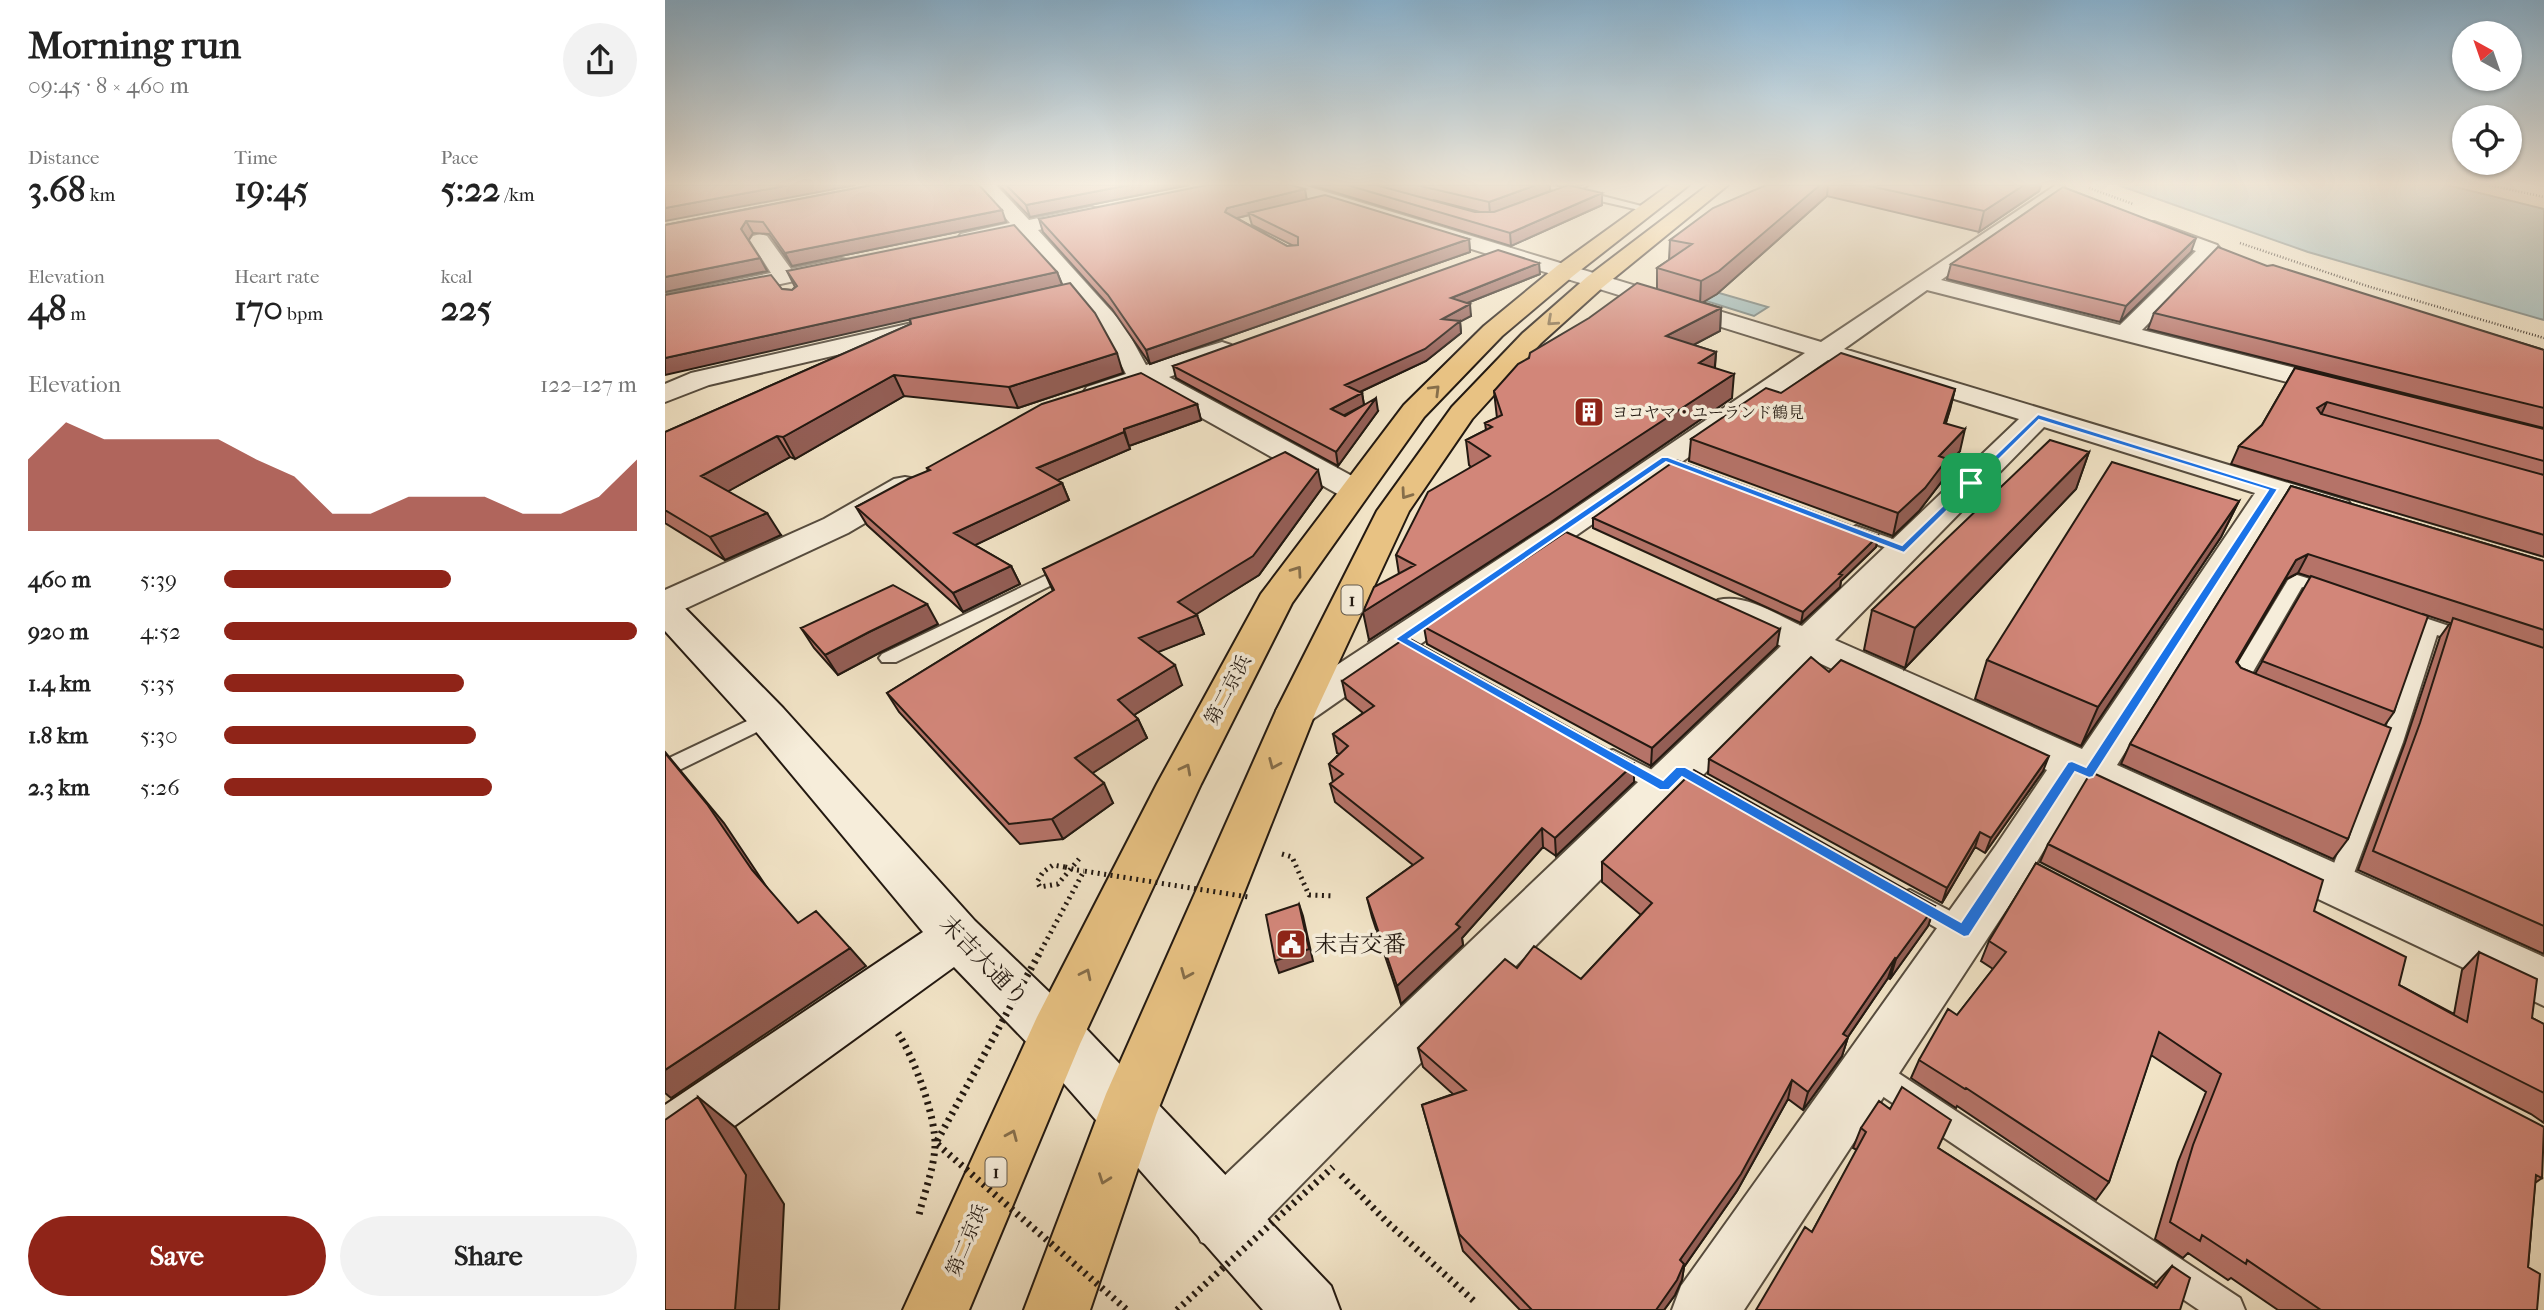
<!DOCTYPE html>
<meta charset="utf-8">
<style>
body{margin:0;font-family:"IM FELL French Canon","Noto Serif JP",serif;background:#f2f2f2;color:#222;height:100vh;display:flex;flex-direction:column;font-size:26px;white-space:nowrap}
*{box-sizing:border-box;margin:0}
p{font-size:23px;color:#767676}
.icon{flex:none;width:38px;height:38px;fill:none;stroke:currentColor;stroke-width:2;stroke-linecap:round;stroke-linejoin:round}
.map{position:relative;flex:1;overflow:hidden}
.details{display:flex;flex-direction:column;background:#fff;width:665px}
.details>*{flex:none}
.needle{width:46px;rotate:320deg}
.tools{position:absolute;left:1787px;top:21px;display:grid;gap:14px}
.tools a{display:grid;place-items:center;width:70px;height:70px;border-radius:50%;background:#fff;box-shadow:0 2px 5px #0004;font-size:35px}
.pin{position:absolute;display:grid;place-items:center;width:60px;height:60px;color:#fff;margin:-30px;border-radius:14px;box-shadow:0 4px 10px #0006}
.round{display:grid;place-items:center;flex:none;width:74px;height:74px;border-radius:37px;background:#f2f2f2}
.head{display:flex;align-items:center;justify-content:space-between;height:119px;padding:0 28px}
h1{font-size:38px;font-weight:800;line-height:52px}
.metrics{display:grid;grid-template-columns:repeat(3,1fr);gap:10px;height:119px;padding:7px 28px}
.metrics div{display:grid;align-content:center}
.metrics b{font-size:35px;font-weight:800}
.metrics small{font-size:19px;font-weight:400}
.metrics p{font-size:19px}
.chart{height:196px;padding:14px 28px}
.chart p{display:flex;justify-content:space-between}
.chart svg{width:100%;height:126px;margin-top:7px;fill:#8f2418;opacity:.7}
.action{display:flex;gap:14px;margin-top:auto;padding:14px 28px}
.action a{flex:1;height:80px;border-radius:42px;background:#8f2418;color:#fff;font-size:28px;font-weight:800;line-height:80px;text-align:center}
.action a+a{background:#f2f2f2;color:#222}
ul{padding:0 28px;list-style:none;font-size:23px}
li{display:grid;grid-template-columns:112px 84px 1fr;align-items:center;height:52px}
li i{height:18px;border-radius:9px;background:#8f2418}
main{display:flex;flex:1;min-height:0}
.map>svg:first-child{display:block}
</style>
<main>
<section class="details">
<div class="head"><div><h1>Morning run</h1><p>09:45 · 8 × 460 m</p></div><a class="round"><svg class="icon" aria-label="share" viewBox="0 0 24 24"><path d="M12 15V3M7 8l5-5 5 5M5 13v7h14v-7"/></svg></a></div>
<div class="metrics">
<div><p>Distance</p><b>3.68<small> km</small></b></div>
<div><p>Time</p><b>19:45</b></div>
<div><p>Pace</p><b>5:22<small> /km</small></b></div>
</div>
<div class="metrics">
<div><p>Elevation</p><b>48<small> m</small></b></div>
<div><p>Heart rate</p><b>170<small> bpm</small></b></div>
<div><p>kcal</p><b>225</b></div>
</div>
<div class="chart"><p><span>Elevation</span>122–127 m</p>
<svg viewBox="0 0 160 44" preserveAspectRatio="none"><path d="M0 44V19L10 6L20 12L30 12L40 12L50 12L60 19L70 25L80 38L90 38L100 32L110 32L120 32L130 38L140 38L150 32L160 19V44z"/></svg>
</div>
<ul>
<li><b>460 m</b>5:39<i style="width:55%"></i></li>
<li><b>920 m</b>4:52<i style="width:100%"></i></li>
<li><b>1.4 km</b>5:35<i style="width:58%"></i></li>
<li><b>1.8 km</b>5:30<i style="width:61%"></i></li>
<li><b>2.3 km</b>5:26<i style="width:65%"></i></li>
</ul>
<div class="action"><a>Save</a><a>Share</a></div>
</section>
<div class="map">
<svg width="1879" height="1310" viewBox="0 0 1879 1310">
<rect width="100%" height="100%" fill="#f1e3c6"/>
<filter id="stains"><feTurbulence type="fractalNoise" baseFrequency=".00286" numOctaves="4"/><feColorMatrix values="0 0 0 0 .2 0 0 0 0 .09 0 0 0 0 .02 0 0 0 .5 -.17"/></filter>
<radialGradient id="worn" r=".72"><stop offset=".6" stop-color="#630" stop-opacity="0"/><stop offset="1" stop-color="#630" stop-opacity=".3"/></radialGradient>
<path fill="#9ebcbd" stroke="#6d7b78" stroke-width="2" d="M1453,185H1782L1879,209V320L1643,252Z
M1023,284L1103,307L1089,316L1009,291Z"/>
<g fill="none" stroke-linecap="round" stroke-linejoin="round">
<g stroke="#564c3e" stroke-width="4">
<path id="lane" d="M873,185L903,188L923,185L914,190L988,209L983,212L905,194L889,200L884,197L895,192Z
M1191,526L1245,545L1247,549L1239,554L1185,535L1183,531Z
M405,564L411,565L414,569L411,573L231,662H217L214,658L217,654Z
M1632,575L1671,587L1674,591L1665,596L1637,587L1585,677L1594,684L1591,689C1582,691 1568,689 1563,680L1623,580Z
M1736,610L1811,635L1813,639L1811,643L1804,645L1772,635L1738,742L1685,884L1682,891L1673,894L1664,891L1661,884L1716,742L1756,629L1729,620L1727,616Z
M103,711L110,713L113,718L110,723L0,777V760Z
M948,750L1007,780L1010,786L1007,792L999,794L991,792L940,764L937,758L940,752Z
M1245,890L1308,923L1312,931L1308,939L1299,942L1290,939L1236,907L1233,900L1236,893Z
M1205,1057L1215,1061L1575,1298L1580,1310H1534L1195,1081L1191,1071L1195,1061Z"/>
</g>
<g stroke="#564c3e" stroke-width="4">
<path id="street" d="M312,185H331L364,220L426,207L433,209L436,213L433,217L373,230L459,325L481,365L557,342L566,345L570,350L566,355L504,377L700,483L705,490L700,497L689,499L678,497L480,386L432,401L422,399L418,393L422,387L461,374L439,331L354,234L303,244L296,242L293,238L296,234L345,223Z
M611,185H638L1156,342L1391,185L1398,186L1401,190L1398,194L1276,280L1455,325L1531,251L1475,230L1472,226L1475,222H1489L1552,245L1555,249L1552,253L1477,330L1687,382L1690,388L1687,394L1677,396L1262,290L1179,349L1683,501L1688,508L1683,515L1672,518L1616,501L1452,765L1879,957V1006L1417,787L1364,875L1079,1310H1007L1016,1286L1330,847L1382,770L1150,661L580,1242L558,1252L536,1242L526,1220L536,1198L1116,646L1053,616L1048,608L1053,600C1081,593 1112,615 1137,626L1354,419L1163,360L645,721L631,725L617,721L611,711L617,701L887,524L1140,353L614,189ZM1379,427L1590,493L1417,749L1170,640Z
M95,234L102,236L126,269L176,259L184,260L187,265L184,270L176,271L0,309V295L106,273L85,240L88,236Z
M269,318L278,320L281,325L278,330L44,385L0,402V384L26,373Z
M240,477L251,479L256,486L251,493L183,533L13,612L0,615V590L159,519L229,479Z"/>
</g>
<g stroke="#231911" stroke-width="4">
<path id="secondary" d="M0,598L13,601L118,708L310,921L410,1017L666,1286L675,1310H598L372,1053L289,967L21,1161L0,1170V1105L258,932L88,728L0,631Z"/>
</g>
<g stroke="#231911" stroke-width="4">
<path id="highway" d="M1004,185H1024L908,276L837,336L759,417L627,603L536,784L415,1044L304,1310H238L372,1017L492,784L596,594L739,405L819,326L892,266Z
M1043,185H1063L938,287L876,343L807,419L744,511L651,711L491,1115L425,1310H359L441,1094L611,711L712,511L787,407L858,333L922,277Z"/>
</g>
<path stroke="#231911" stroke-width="2.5" stroke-dasharray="1 2" stroke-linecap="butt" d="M1824,185L1879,197
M1424,188L1468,204
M1575,243L1702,286L1879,338"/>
<path stroke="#231911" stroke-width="5" stroke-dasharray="2 4.5" stroke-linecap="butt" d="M617,854L627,857L644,895L669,896
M400,867L388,865L378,872L372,882L375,887L393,884L414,859
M412,870L419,871"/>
<path stroke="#231911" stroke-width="7" stroke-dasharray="2.5 5" stroke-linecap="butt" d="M233,1033C249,1058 271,1116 270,1146C269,1169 259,1193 254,1215
M676,1175L722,1222L810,1302"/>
<use href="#lane" fill="#f6edda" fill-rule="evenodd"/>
<use href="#street" fill="#f6edda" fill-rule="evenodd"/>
<use href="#secondary" fill="#f6edda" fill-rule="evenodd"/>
<use href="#highway" fill="#e8c283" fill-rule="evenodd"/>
<path stroke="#231911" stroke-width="5" stroke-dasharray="2 4.5" stroke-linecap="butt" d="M400,867L412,870
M373,956L419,871L583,897"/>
<path stroke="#231911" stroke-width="7" stroke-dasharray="2.5 5" stroke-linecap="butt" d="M374,954L271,1143L462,1310
M512,1310L668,1167"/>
</g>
<path fill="#b57368" stroke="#231911" stroke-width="2" fill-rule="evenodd" d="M207,185L341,222L127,266L104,234L88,233L83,240L102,271L0,292V225Z
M334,185H524L365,217Z
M646,185H885V191L840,208L937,205L846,246ZM768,200L815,212H810Z
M1101,185H1376L1374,191L1314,232L1162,196L1052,294L1037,302L1056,308L1055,331L1028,345L1051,352L1050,368L1067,398L886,522L704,640L734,574L731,555L806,467L804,465L801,440L821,430L820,423L832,418L829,391L992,289V268L1004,260L1005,240Z
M642,199L804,239L805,252L485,364L447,309L378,232L374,219ZM584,215L587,225L627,245L622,246L572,218Z
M1526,252L1455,322L1282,279L1286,264Z
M1602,266L1879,350V428L1483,329L1489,313Z
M122,271L392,272L397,284L458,373L353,408L239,396L130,459L125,457L63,491L116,535L60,560L0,523V432L246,324L245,320L117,289L127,290L130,287Z
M875,274L802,303L806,316L795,321L796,333L761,361L695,392L697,393L699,405L713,411L673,466L511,378L508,366Z
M1630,368L1879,429V557L1566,464L1574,446L1597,425Z
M1290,389L1281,423L1295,451L1281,466L1277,481L1254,511L1228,536L1024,461L1026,439L1116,393Z
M532,404L536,420L464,446L465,449L392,480L397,483L404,500L310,545L346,566L355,584L298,612L202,525L191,507L263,471L262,468Z
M1424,452L1411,489L1240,668L1199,650L1207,610Z
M1626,486L1879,561V954L1693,870L1740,743L1775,637L1785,623L1758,614L1729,712L1720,725L1683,839L1668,859L1456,764L1465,744ZM1633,573L1646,577L1590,674L1576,668L1572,662L1621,579Z
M657,488L594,575L531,614L539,634L492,652L517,685L469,715L473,719L482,738L427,773L448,803L398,839L355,844L234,712L222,693L388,591L378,569Z
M1574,501L1556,537L1416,746L1310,699L1322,660Z
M928,518L1213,536L1211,547L1176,581L1175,587L1136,623L928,528Z
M273,624L216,652L173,675L149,648L136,628Z
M759,627L1112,646L986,766L762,644Z
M1164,672L1378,771L1320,853L1310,847L1277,903L1043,774L1044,759Z
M677,681L969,764V782L891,856L878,847L797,938L798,945L736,1004L707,917L702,898L748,865L670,802L665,784L668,782L664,764L674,754L672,753L668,734L698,713L681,699Z
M1383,844L1649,911L1734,985L1789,1014L1797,970L1814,952L1867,1018L1879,1024V1123L1866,1114L1375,862Z
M937,862L1270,906L1263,926L1225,979L1223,978L1183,1037L1177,1056L1138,1110L1123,1099L1072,1191L1019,1267L1017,1280L1010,1295L999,1310H855L798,1251L757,1105L788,1094L758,1067L753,1048L852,968L916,979L976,915L937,882Z
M1371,863L1877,1178L1870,1183L1863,1267L1872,1310H1613L1566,1278L1563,1280L1523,1253L1518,1258L1490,1239L1513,1162L1541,1092L1486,1055L1444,1182L1431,1200L1292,1106L1291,1108L1246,1078L1254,1060L1292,1015L1328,969L1316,961L1324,941Z
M1196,1128L1273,1148L1489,1285L1507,1266L1515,1310L1147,1232L1192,1150L1188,1148Z"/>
<path fill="#935e55" stroke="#231911" stroke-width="2" d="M125,185H191L0,221V208Z
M464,185H524L365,217L361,205Z
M871,185H885V191L825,214L824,202Z
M1155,185H1163L1162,196L1052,294L1035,304L1036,281Z
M1359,185H1376L1374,191L1314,232L1319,211Z
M640,189L642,201L584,213V215L564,220L560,212L562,208Z
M937,193V205L846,246L845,233Z
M337,210L341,222L127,266L120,253Z
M81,221L88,233L83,241L76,229Z
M1531,238L1526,252L1455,322L1461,306Z
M804,239L805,252L485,364L481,350Z
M95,258L102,271L0,292V277Z
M874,263L875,274L787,309L786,298Z
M392,272L397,285L0,375V358Z
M805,304L806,316L778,331L777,319Z
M1056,308L1055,331L1000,360L1001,336Z
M795,321L796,333L761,361L682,398L680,385Z
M1051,352L1049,376L1034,363Z
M452,353L458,373L353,408L344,387Z
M1069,374L1067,398L886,522L704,640L698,612Z
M229,375L239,396L130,459L118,437Z
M1290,389L1285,410L1274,444L1279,423Z
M697,393L699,405L668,421L666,409Z
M711,398L713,411L673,466L671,452Z
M1662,402L1654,419L1652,408Z
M532,404L536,420L464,446L459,429Z
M1300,429L1295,451L1281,466L1277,481L1254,511L1228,536L1233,513L1274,456Z
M459,432L465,449L379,486L372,468Z
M112,436L125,457L51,498L36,476Z
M1424,452L1411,489L1240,668L1250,628Z
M653,470L657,488L594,575L527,617L532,615L539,634L481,657L474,638L513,602Z
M397,483L404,500L298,551L289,533Z
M1574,501L1556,537L1416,746L1433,707Z
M102,513L116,535L60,560L45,537Z
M1213,536L1211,547L1176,581L1175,587L1136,623L1138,612L1174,574Z
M1643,554L1633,573L1621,579L1561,681L1631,560Z
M346,566L355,584L298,612L288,593Z
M262,604L273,624L216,652L173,675L160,655L204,632Z
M1115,629L1112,646L986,766L987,748Z
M510,665L517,685L461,720L453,700Z
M473,719L482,738L420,778L410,758Z
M0,752L59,823L103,889L87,870L0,758Z
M1384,756L1378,771L1320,853L1326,838Z
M969,764V782L891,856L890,838Z
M439,783L448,803L398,839L387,819Z
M877,828L878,847L797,938L798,945L736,1004L732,986L791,924Z
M1315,832L1310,847L1277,903L1282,888Z
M634,904L638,916L648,961L614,973L610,961Z
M1270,906L1263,926L1225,979L1231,959Z
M185,948L201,966L6,1098L0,1093V1070Z
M1230,958L1223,978L1176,1047L1183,1037L1177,1056L1138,1110L1143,1092L1178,1034Z
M1127,1080L1123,1099L1072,1191L1019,1267L1017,1280L1010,1295L999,1310H991L1015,1260Z
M33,1097L71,1128L119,1204L114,1310H70Z"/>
<path fill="#d28679" stroke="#231911" stroke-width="2" d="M0,185H125L0,208Z
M207,185H314L337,210L120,253L98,222L81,221L76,229L95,258L0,277V225Z
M341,185H464L361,205Z
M542,185H626L640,189L562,208L560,212L622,246L633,245V237L584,213L660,195L804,239L481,350L443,295L374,219Z
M682,185H711L810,212H829L903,185L937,193L845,233Z
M751,185H871L824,202Z
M1101,185H1155L1054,271L1036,281L992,268L1027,244L1005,240L1048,208Z
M1200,185H1359L1319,211Z
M1398,187L1531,238L1461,306L1286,264Z
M349,225L392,272L0,358V295L106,275L117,289L127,290L132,286L122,271Z
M1553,247L1602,266L1608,265L1879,350V408L1489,313Z
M833,250L874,263L786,298L805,304L777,319L795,321L760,349L680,385L697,393L666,409L680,416L711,398L671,452L508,366Z
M405,283L430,313L452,353L344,387L229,375L118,437L112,436L36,476L102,513L45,537L0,510V432L246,324L245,319Z
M972,283L1056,308L1001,336L1051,352L1034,363L1069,374L884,495L698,612L709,587L750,565L731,555L763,492L825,456L801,440L827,427L820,423L837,415L829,391L853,364L864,358L865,353L924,318Z
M1176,353L1290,389L1279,423L1300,429L1274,456L1282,459L1260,488L1233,513L1026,439L1101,388L1116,393Z
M1630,368L1879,429V461L1662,402L1652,408L1656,414L1879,475V535L1574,446L1597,425Z
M476,373L532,404L459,429V432L372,468L397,483L289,533L346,566L288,593L191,507L243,479L265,470L262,468L377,404Z
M1385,440L1424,452L1250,628L1207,610Z
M620,452L653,470L588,556L513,602L532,615L474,638L510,665L453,700L473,719L410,758L439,783L387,819L344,824L222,693L389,590L378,569Z
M1011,460L1213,536L1174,574L1177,575L1138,612L928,518Z
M1447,462L1574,501L1433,707L1322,660Z
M1626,486L1879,561V630L1643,554L1631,560L1571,662L1576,668L1726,728L1683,839L1465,744Z
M901,532L1115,629L987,748L759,627Z
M1646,576L1763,616L1729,712L1597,661Z
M228,585L262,604L204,632L160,655L136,628Z
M1788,618L1879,648V926L1708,851L1755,723Z
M742,637L969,764L890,838L877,828L791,924L795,927L732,986L702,898L758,858L665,784L678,774L664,764L683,746L668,734L709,706L677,681Z
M1146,657L1164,672L1176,660L1384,756L1326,838L1315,832L1282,888L1044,759Z
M0,753L42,804L87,870L133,923L151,911L185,948L0,1070Z
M1029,770L1270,906L1231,959L1230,958L1178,1034L1183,1037L1143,1092L1127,1080L1076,1174L1015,1260L1019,1264L1012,1280L991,1310H867L794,1234L757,1105L801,1090L753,1048L840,959L852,968L869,946L916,979L987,903L937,862Z
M1426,772L1658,880L1649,911L1741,957L1734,985L1802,1022L1814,952L1872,979L1867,1018L1879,1024V1093L1383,844Z
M1371,863L1879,1127L1877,1178L1871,1175L1863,1267L1875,1274L1872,1310H1656L1582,1260L1581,1264L1537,1235L1535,1241L1505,1222L1528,1145L1556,1074L1494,1032L1444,1182L1301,1088L1300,1089L1254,1060L1283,1009L1292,1015L1341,952L1324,941Z
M634,904L644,949L610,961L601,915Z
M1237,1087L1286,1120L1273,1148L1492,1288L1507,1266L1525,1278L1515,1310H1091L1140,1227L1147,1232L1201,1132L1196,1128L1214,1101L1225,1109Z
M33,1097L81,1175L70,1310H0V1120Z"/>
<defs><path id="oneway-chevron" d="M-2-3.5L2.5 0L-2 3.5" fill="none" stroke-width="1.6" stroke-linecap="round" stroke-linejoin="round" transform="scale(1.75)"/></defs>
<g stroke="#866e4a">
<use href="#oneway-chevron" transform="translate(887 321) rotate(138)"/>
<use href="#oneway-chevron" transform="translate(770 390) rotate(-45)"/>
<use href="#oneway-chevron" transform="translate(741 494) rotate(125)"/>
<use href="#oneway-chevron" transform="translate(632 571) rotate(-55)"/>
<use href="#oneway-chevron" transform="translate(609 764) rotate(113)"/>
<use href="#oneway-chevron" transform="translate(521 769) rotate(-62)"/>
<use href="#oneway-chevron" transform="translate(421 974) rotate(-64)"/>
<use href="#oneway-chevron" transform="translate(521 974) rotate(113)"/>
<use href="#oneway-chevron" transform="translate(347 1135) rotate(-67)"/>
<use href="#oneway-chevron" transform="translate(439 1179) rotate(110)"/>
</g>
<linearGradient id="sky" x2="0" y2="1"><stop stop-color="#8ab7d7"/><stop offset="0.5" stop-color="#f9f2e5"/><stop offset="1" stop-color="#f9f2e5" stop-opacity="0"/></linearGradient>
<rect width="1879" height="368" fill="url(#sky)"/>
<path fill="#1a73e8" stroke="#fff" stroke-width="2" fill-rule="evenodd" d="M1373,414L1613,489L1428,777L1424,778L1410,772L1304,936L1299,937L1017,777L1004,790H995L730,639L997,457H1003L1237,545ZM1374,420L1603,490L1421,767L1407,761L1403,762L1296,922L1020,767H1011L998,780L744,639L1001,462L1239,553Z"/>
<defs>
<g id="building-square" transform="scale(1.575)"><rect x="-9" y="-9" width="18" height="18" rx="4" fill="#8f2418" stroke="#f6edda"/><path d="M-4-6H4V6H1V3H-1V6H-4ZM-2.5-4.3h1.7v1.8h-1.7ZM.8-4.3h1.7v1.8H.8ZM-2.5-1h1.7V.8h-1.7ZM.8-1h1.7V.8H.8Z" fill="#fff"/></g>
<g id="civic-square" transform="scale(1.575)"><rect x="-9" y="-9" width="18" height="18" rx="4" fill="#8f2418" stroke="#f6edda"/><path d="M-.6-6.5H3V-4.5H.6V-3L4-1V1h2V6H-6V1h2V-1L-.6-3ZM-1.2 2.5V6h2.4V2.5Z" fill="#fff"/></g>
</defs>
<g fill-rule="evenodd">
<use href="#building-square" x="924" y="412"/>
<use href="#civic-square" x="626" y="944"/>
</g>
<g text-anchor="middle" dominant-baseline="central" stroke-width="7" stroke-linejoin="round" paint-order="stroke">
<g font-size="16" fill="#231911" stroke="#f6edda" text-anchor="start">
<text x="947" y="412">ヨコヤマ・ユーランド鶴見</text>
</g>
<g fill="#f6edda" stroke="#62594d" stroke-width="2">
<rect x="676.5" y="585.5" width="21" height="29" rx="5"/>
<rect x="320.5" y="1157.5" width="21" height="29" rx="5"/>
</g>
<g font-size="18" font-weight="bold" fill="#231911">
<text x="687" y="600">1</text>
<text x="331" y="1172">1</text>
</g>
<g font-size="19" fill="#231911" stroke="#f6edda">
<text transform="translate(563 690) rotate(-62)">第二京浜</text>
<text transform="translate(302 1240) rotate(-67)">第二京浜</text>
</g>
<g font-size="23" fill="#231911" stroke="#f6edda" text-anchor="start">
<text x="649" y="944">末吉交番</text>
</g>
<g font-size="23" fill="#231911" stroke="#f6edda">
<text transform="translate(319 961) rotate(46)">末吉大通り</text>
</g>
</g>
<rect width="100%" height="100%" filter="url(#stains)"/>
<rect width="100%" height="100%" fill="url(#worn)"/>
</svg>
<div class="tools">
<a><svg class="needle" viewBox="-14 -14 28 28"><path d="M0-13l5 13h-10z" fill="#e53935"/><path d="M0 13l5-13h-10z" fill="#767676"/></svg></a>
<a><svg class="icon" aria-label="locate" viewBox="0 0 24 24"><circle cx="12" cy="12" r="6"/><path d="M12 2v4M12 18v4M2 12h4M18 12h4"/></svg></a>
</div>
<div class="pin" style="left:1306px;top:483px;background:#1e9e55"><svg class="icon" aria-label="arrive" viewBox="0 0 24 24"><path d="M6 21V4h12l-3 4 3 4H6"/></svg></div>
</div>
</main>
